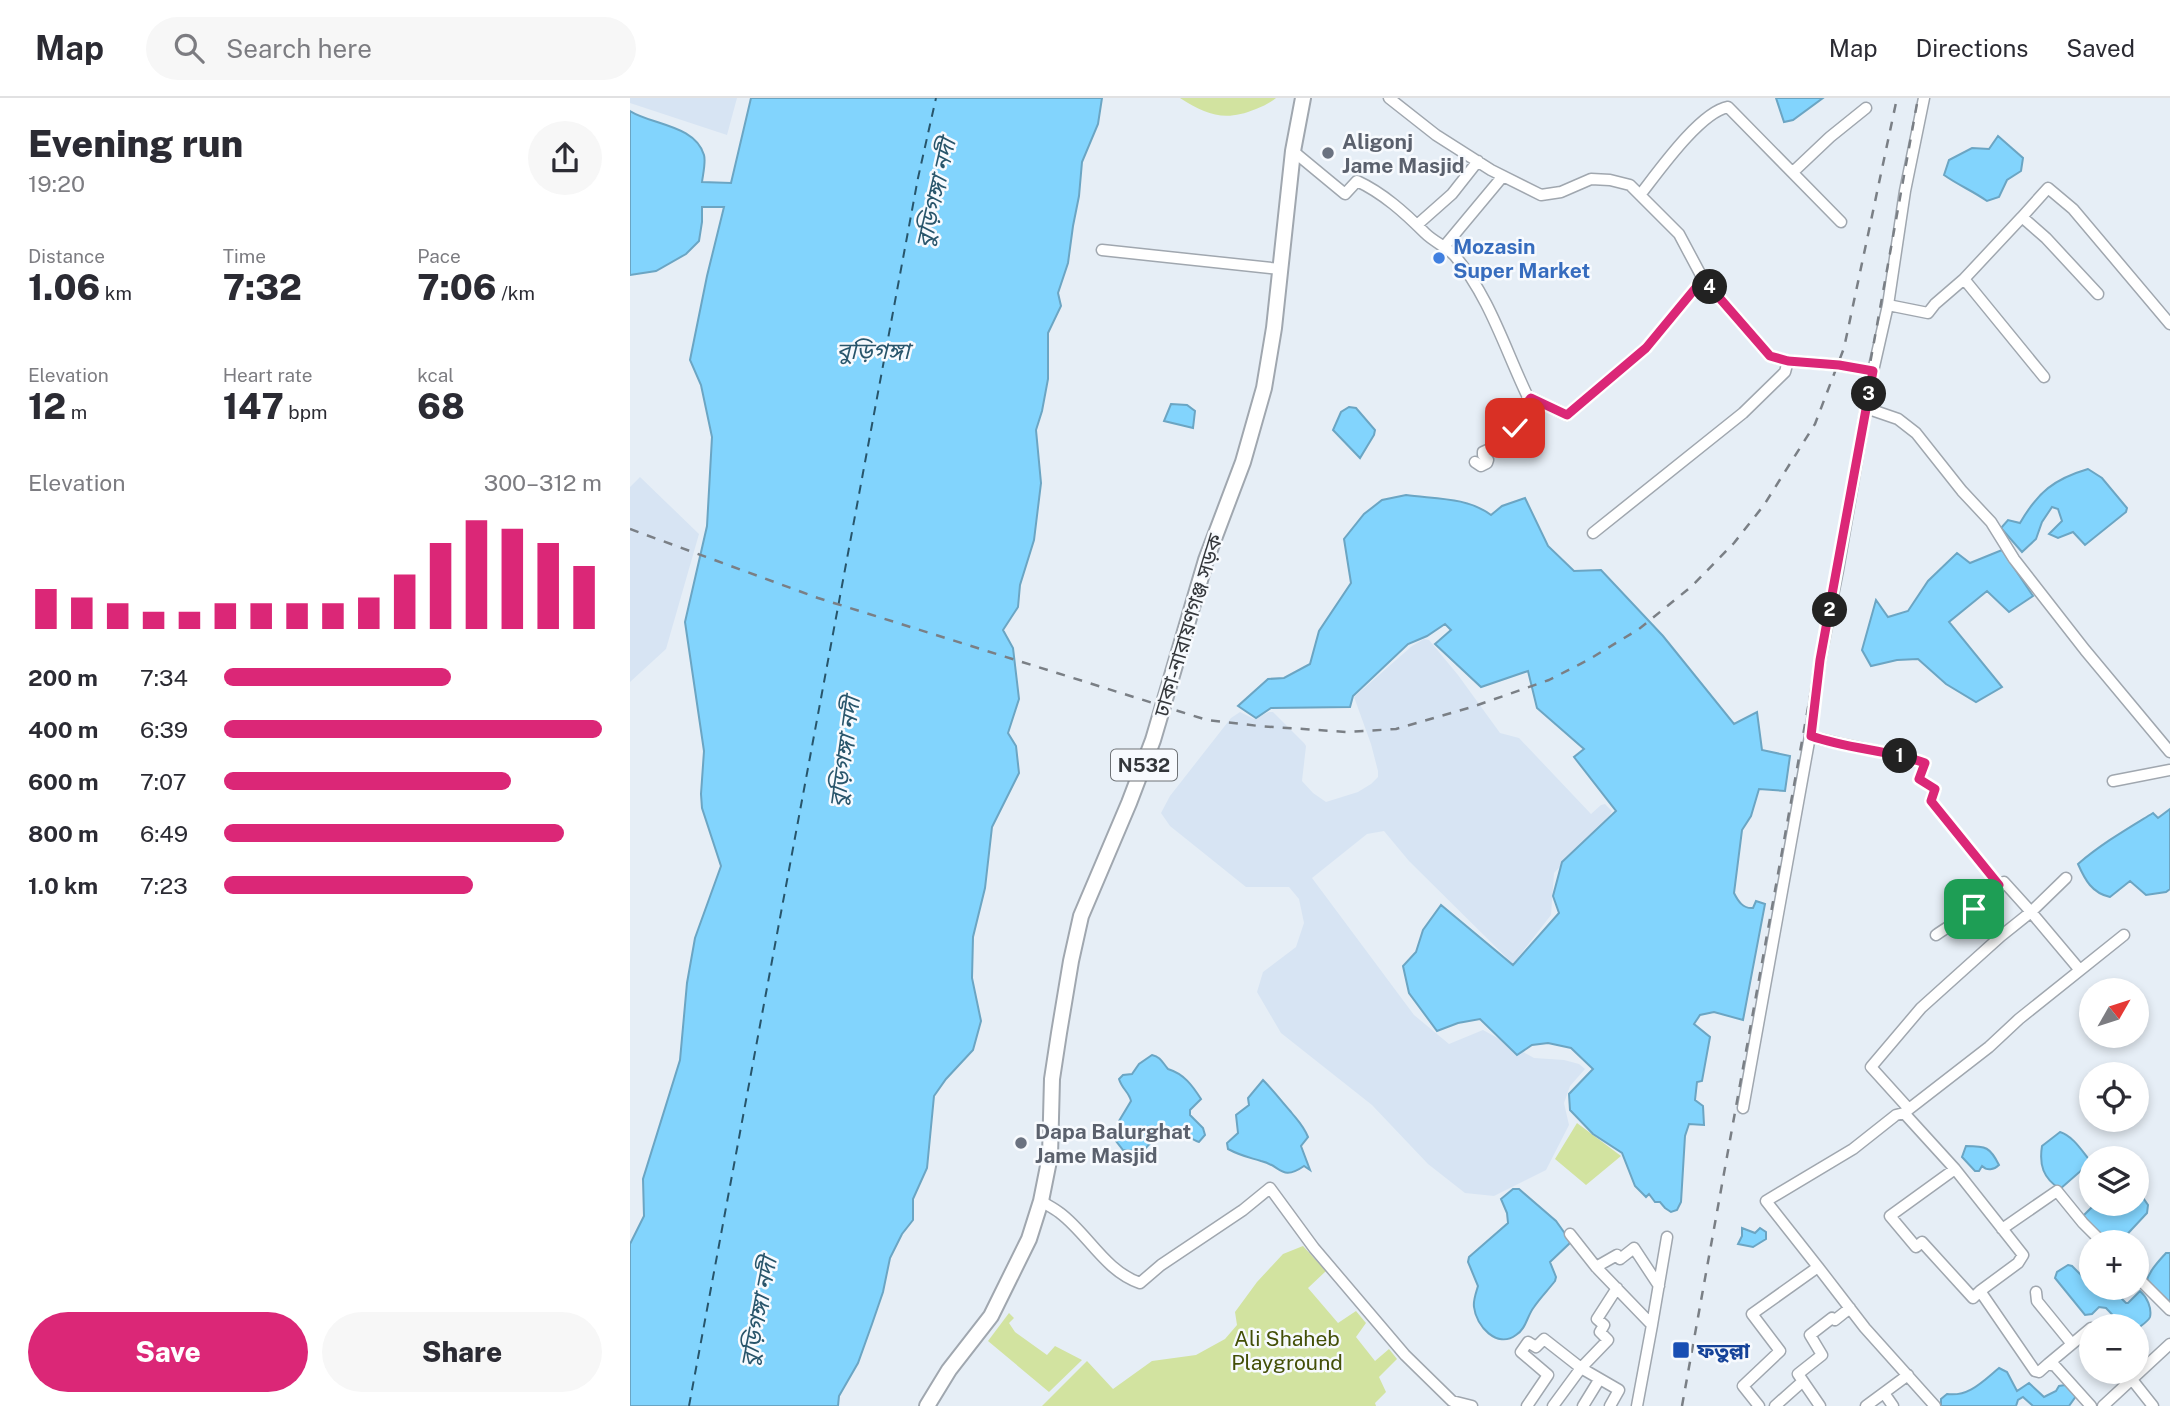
<!DOCTYPE html>
<meta charset="utf-8">
<style>
body{margin:0;font-family:"Public Sans","Noto Sans Bengali",sans-serif;background:#f7f7f7;color:#2b2b33;height:100vh;display:flex;flex-direction:column;font-size:26px;white-space:nowrap}
*{box-sizing:border-box;margin:0}
p{font-size:23px;color:#7c7c81}
.icon{flex:none;width:38px;height:38px;fill:none;stroke:currentColor;stroke-width:2;stroke-linecap:round;stroke-linejoin:round}
.map{position:relative;flex:1;overflow:hidden}
.drawer{display:flex;flex-direction:column;background:#fff;width:630px}
.drawer>*{flex:none}
.needle{width:46px;rotate:51deg}
.controls{position:absolute;left:1449px;top:880px;display:grid;gap:14px}
.controls a{display:grid;place-items:center;width:70px;height:70px;border-radius:50%;background:#fff;box-shadow:0 4px 10px #0003;font-size:35px}
.pin{position:absolute;display:grid;place-items:center;width:60px;height:60px;color:#fff;margin:-30px;border-radius:14px;box-shadow:0 4px 10px #0006}
.km{position:absolute;width:35px;height:35px;margin:-18px;border-radius:50%;background:#222;color:#fff;font-size:19px;line-height:35px;text-align:center}
.round{display:grid;place-items:center;flex:none;width:74px;height:74px;border-radius:37px;background:#f7f7f7}
.summary{display:flex;align-items:center;justify-content:space-between;height:119px;padding:0 28px}
h1{font-size:38px;font-weight:800;line-height:52px}
.stats{display:grid;grid-template-columns:repeat(3,1fr);gap:10px;height:119px;padding:7px 28px}
.stats div{display:grid;align-content:center}
.stats b{font-size:35px;font-weight:800}
.stats small{font-size:19px;font-weight:400}
.stats p{font-size:19px}
.chart{height:196px;padding:14px 28px}
.chart p{display:flex;justify-content:space-between}
.chart svg{width:100%;height:126px;margin-top:7px;stroke:#db2777;stroke-width:6}
.cta{display:flex;gap:14px;margin-top:auto;padding:14px 28px}
.cta a{flex:1;height:80px;border-radius:42px;background:#db2777;color:#fff;font-size:28px;font-weight:800;line-height:80px;text-align:center}
.cta a+a{background:#f7f7f7;color:#2b2b33}
ul{padding:0 28px;list-style:none;font-size:23px}
li{display:grid;grid-template-columns:112px 84px 1fr;align-items:center;height:52px}
li i{height:18px;border-radius:9px;background:#db2777}
header{display:flex;align-items:center;gap:42px;box-sizing:border-box;height:98px;padding:0 35px;background:#fff;border-bottom:2px solid #e1e1e2}
header strong{font-size:33px}
nav{display:flex;gap:38px;margin-inline-start:auto;font-size:24px}
.search{width:490px;height:63px;background:#f7f7f7;display:flex;align-items:center;gap:18px;box-sizing:border-box;padding:0 24px;border-radius:38px;color:#7c7c81;font-size:26px}
main{display:flex;flex:1;min-height:0}
.map>svg:first-child{display:block}
</style>
<header>
<strong>Map</strong>
<div class="search"><svg class="icon" aria-label="search" viewBox="0 0 24 24"><circle cx="10" cy="10" r="6"/><path d="M15 15l6 6"/></svg>Search here</div>
<nav><a>Map</a><a>Directions</a><a>Saved</a></nav>
</header>
<main>
<section class="drawer">
<div class="summary"><div><h1>Evening run</h1><p>19:20</p></div><a class="round"><svg class="icon" aria-label="share" viewBox="0 0 24 24"><path d="M12 15V3M7 8l5-5 5 5M5 13v7h14v-7"/></svg></a></div>
<div class="stats">
<div><p>Distance</p><b>1.06<small> km</small></b></div>
<div><p>Time</p><b>7:32</b></div>
<div><p>Pace</p><b>7:06<small> /km</small></b></div>
</div>
<div class="stats">
<div><p>Elevation</p><b>12<small> m</small></b></div>
<div><p>Heart rate</p><b>147<small> bpm</small></b></div>
<div><p>kcal</p><b>68</b></div>
</div>
<div class="chart"><p><span>Elevation</span>300–312 m</p>
<svg viewBox="0 0 160 44" preserveAspectRatio="none"><path d="M5 44V30M15 44V33M25 44V35M35 44V38M45 44V38M55 44V35M65 44V35M75 44V35M85 44V35M95 44V33M105 44V25M115 44V14M125 44V6M135 44V9M145 44V14M155 44V22"/></svg>
</div>
<ul>
<li><b>200 m</b>7:34<i style="width:60%"></i></li>
<li><b>400 m</b>6:39<i style="width:100%"></i></li>
<li><b>600 m</b>7:07<i style="width:76%"></i></li>
<li><b>800 m</b>6:49<i style="width:90%"></i></li>
<li><b>1.0 km</b>7:23<i style="width:66%"></i></li>
</ul>
<div class="cta"><a>Save</a><a>Share</a></div>
</section>
<div class="map">
<svg width="1540" height="1308" viewBox="0 0 1540 1308">
<rect width="100%" height="100%" fill="#e6eef6"/>
<path fill="#d7e4f3" d="M0,0H107L97,37L0,5Z
M10,379L69,436L36,551L0,584V389Z
M794,541L799,542L828,577L870,635L889,640L961,716L971,707L975,706L982,713L979,718L924,775L921,817L883,866L779,763L754,733L737,736L682,780L784,917L819,946L853,932L904,960L934,962L949,966L955,971L940,988L934,1005L939,1027L916,1072L864,1098L835,1095L798,1066L742,1007L651,935L627,894L633,874L666,849L674,825L669,801L659,789H616L540,728L531,715L540,698L601,620L610,614L624,621L639,614H643L674,645L676,648L672,683L683,695L696,704L728,694L741,686L748,679V673L741,646L724,599L782,548Z"/>
<path fill="#d2e3a0" d="M550,0H646C640,5 633,8 626,11C595,24 577,17 550,0Z
M947,1025L991,1058L956,1087L925,1061Z
M673,1148L696,1173L678,1190L708,1225L726,1213L736,1225L726,1239L745,1263L759,1251L767,1261L749,1279L756,1294L745,1305L746,1308H412L457,1263L483,1291L522,1263L566,1257L595,1241L607,1227L605,1214L627,1184L653,1156Z
M379,1215L384,1220L379,1225L385,1234L417,1257L425,1248L452,1262L419,1294L358,1243Z"/>
<path fill="#82d4fd" stroke="#6ba5c3" stroke-width="2" d="M121,0H472L468,26L452,64L449,98L443,128L438,165L428,195L431,208L418,235V281L412,313L406,332L411,385L404,442L390,487L388,509L373,532L383,550L389,601L378,635L386,648L389,675L362,729L355,790L343,839L342,880L351,923L343,952L316,981L304,998L297,1070L283,1101V1122L272,1136L260,1160L253,1194L242,1226L228,1265L209,1298L208,1308H0V1146L14,1118L13,1081L50,962L57,885L65,840L91,768L72,710L71,696L74,653L55,524L77,428L82,339L71,287L60,262L77,178L94,109H72V124L69,143L56,156L26,173L0,177V13C22,27 65,27 74,57C76,64 73,76 72,84L101,85Z
M1146,0H1193L1163,22L1154,24Z
M1368,38L1393,60L1391,73L1377,82L1369,99L1357,103C1343,93 1328,87 1314,77L1319,62L1342,50L1359,51Z
M541,306L557,307L565,313L563,330L534,323Z
M719,309L726,310L745,332L744,337L730,360L703,332L711,314Z
M1458,371L1472,380L1497,410L1496,414L1455,447L1443,434L1428,440L1419,436L1432,423L1428,411L1422,409L1412,424L1406,441L1392,454L1371,430L1378,422L1390,425C1408,394 1424,381 1458,371Z
M776,397C805,401 837,399 861,417L872,408L895,400L918,448L944,473L971,472L1033,538L1104,626L1127,614L1132,652L1160,658L1155,693L1129,691L1121,718L1112,732L1104,795C1108,803 1113,811 1123,810L1126,803L1135,806L1113,922L1084,914L1070,917L1064,926L1080,939L1072,983L1067,984L1065,1002L1073,1008L1074,1027L1059,1026L1055,1038L1051,1104L1047,1112L1041,1114L1035,1110L1030,1104H1025L1019,1096L1016,1099L1005,1088L992,1055L963,1036L940,1012L939,996L963,971L941,950L918,945L902,947L887,957L850,921L828,925L807,933L779,895L773,868L786,854L793,832L811,807L883,867L929,815L923,798L932,764L986,713L944,659L954,651L907,610L898,573L851,589L805,546L821,532L815,526L797,538L778,546L723,598L720,609L641,610L626,620L608,608L638,581L654,580L680,566L689,533L721,485L714,441L734,416L752,402Z
M1372,452L1403,498L1379,514L1357,493L1319,524L1372,589L1346,604L1316,586L1288,561L1267,562L1241,568L1232,552L1246,502L1258,519L1278,513L1298,483L1327,455L1340,465Z
M1540,711V791L1536,794L1516,797L1500,783L1480,799C1462,795 1455,782 1448,766C1471,746 1497,731 1523,715L1528,720Z
M522,957C531,959 532,964 538,971C554,976 562,987 571,1001L560,1012V1017L573,1030L575,1037L569,1044C561,1042 557,1036 550,1032C536,1024 522,1044 513,1053L493,1052L486,1043L490,1032L489,1023L501,1003C499,994 492,991 489,981L493,977L502,976L509,966Z
M633,982C644,993 651,1003 661,1014C668,1023 673,1027 678,1039L671,1048L680,1072L674,1068C651,1084 651,1067 631,1063C618,1059 611,1058 598,1051L597,1045L608,1035L606,1017L619,1007L618,1000Z
M1430,1034C1443,1038 1452,1053 1461,1064L1430,1091C1413,1080 1409,1067 1412,1048Z
M1336,1048C1356,1048 1360,1049 1369,1067C1364,1072 1357,1073 1352,1068L1349,1073H1345L1332,1059Z
M883,1091H889L926,1123L941,1144L920,1164L926,1179L925,1183C918,1192 910,1200 904,1209C897,1218 896,1231 886,1237C867,1251 846,1228 844,1209C843,1202 846,1195 848,1188L838,1164L839,1159L878,1125L877,1115L871,1101Z
M1507,1091L1518,1107L1517,1115L1490,1144H1475L1454,1120V1117L1465,1106H1507Z
M1112,1130L1125,1135L1130,1130L1136,1134V1141L1123,1149L1108,1146L1112,1138Z
M1536,1155H1540V1209L1516,1185C1519,1173 1528,1164 1536,1155Z
M1438,1167L1442,1168L1454,1180L1461,1176V1190H1486L1487,1196L1496,1205H1498L1510,1193C1517,1199 1522,1210 1520,1219C1518,1224 1510,1228 1507,1231V1228H1493L1476,1210L1469,1209L1462,1216L1455,1217L1425,1180L1427,1174Z
M1369,1270L1377,1274L1387,1293L1399,1285L1414,1299L1426,1293L1429,1288L1435,1287L1446,1298L1439,1308H1403L1393,1299L1388,1302L1386,1308H1311V1301L1317,1296C1339,1299 1353,1283 1369,1270Z"/>
<g fill="none" stroke-linecap="round" stroke-linejoin="round">
<path stroke="#28556b" stroke-width="2" stroke-dasharray="9 7" stroke-linecap="butt" d="M59,1308L288,80L306,0"/>
<g stroke="#a0a7af" stroke-width="13">
<path id="minor" d="M759,0L806,37L861,72L911,97L931,94L961,81L980,82L1000,87L1049,136L1073,181L1140,258L1158,263L1209,267L1243,273L1236,310L1268,321L1286,335L1332,393L1361,424L1384,461L1455,552L1540,654
M663,53L715,96L727,83C753,95 775,115 795,135C804,144 817,149 825,158C859,198 875,251 897,297L901,300
M1163,74L1200,39L1236,10
M1010,97C1028,74 1070,14 1098,9L1211,124
M1392,119L1418,90L1443,111L1540,226
M787,127L822,96L848,63
M813,150L873,78
M472,152L650,171
M1334,181L1392,119L1416,140L1468,196
M1258,207L1298,215L1305,206L1334,181L1414,279
M1243,273L1258,207L1275,93L1294,0
M845,364L851,368L857,365L858,362L853,357V354L864,349L875,340L879,343L886,333L880,325L901,300L937,317L944,311L1016,250L1073,181
M963,435L1113,315L1155,274L1158,263
M1180,638C1218,650 1258,652 1295,665L1289,681L1305,691L1301,703L1369,787C1356,808 1326,823 1306,837
M1483,683L1540,672
M1374,784L1401,814L1436,780
M1449,871L1401,814L1371,838L1291,910L1241,969L1279,1011L1274,1015L1325,1071L1393,1157L1388,1165L1350,1193L1405,1273L1409,1274L1418,1266L1425,1268L1461,1308
M1113,1010L1180,638L1190,563L1208,472L1236,310
M1279,1011L1359,949L1389,921L1494,837
M1325,1071L1260,1118L1286,1149L1292,1144L1343,1200L1350,1193
M411,1103C417,1107 424,1110 430,1115C458,1136 475,1173 510,1185L531,1167L613,1112L640,1090L684,1150L775,1257L822,1303L842,1308
M1372,1131L1427,1093L1453,1125L1472,1144
M940,1136L966,1169L1022,1227L1007,1308
M966,1169L987,1157L990,1161L1004,1150L1029,1188
M1188,1169L1136,1103L1223,1051L1266,1017L1274,1015
M1507,1179L1540,1212
M1406,1194L1407,1203L1442,1246L1418,1266
M1022,1227L1037,1139
M1442,1246L1461,1230
M1496,1274L1523,1308
M1254,1295L1263,1308
M897,1308L918,1277L891,1254L898,1244L906,1249L914,1241L951,1270L989,1292L980,1308
M923,1308L951,1270L978,1242L970,1234L974,1227L967,1221L987,1190
M953,1308L969,1282
M1129,1308L1113,1288L1150,1253L1122,1216L1188,1169L1235,1230L1305,1308
M1145,1308L1172,1284
M1190,1308L1168,1276L1192,1257L1180,1237L1202,1220L1205,1222L1220,1210
M1236,1308L1278,1277
M1473,1308L1540,1246"/>
</g>
<g stroke="#a0a7af" stroke-width="18">
<path id="highway" d="M297,1308L319,1272L361,1218L399,1141L411,1103L420,1058L422,981L429,935L441,863L451,818L499,705L523,642L576,462L613,364L634,290L644,230L663,53L673,0"/>
</g>
<use href="#minor" stroke="#fff" stroke-width="10"/>
<use href="#highway" stroke="#fff" stroke-width="14"/>
<path stroke="#7a7f85" stroke-width="2.5" stroke-dasharray="9 9" stroke-linecap="butt" d="M0,431L188,500L577,622L629,628L716,634L766,631L842,609L919,582L958,562L1009,531L1062,488L1104,445L1134,407L1185,326L1214,250L1267,0
M1052,1308L1288,0"/>
</g>
<g fill="none" stroke-linecap="round" stroke-linejoin="round">
<g stroke="#fff" stroke-width="14">
<path id="route" d="M885,330L880,325L901,300L937,317L944,311L1016,250L1073,181L1140,258L1158,263L1209,267L1243,273L1190,562L1181,638C1218,651 1258,652 1295,665L1289,681L1305,691L1301,703L1369,787L1365,793L1344,811"/>
</g>
<use href="#route" stroke="#db2777" stroke-width="9"/>
</g>
<g fill="#6b7280" stroke="#f7fafe" stroke-width="2.5">
<circle cx="698" cy="55" r="7"/>
<circle cx="391" cy="1045" r="7"/>
</g>
<circle fill="#3f7fe0" stroke="#f7fafe" stroke-width="2.5" cx="809" cy="160" r="7"/>
<rect fill="#1a4fb4" stroke="#f7fafe" stroke-width="2.5" x="1042" y="1243" width="18" height="18" rx="3.5"/>
<g text-anchor="middle" dominant-baseline="central" stroke-width="5" stroke-linejoin="round" paint-order="stroke">
<rect fill="#f7fafe" stroke="#6e7276" stroke-width="2" x="481" y="651.5" width="66" height="31" rx="5"/>
<g font-size="19" font-weight="bold" fill="#34373b">
<text x="514" y="667">N532</text>
</g>
<g font-size="21" font-weight="bold" fill="#5b616d" stroke="#f7fafe" text-anchor="start">
<text x="712" y="43">Aligonj<tspan x="712" dy="24">Jame Masjid</tspan></text>
<text x="405" y="1033">Dapa Balurghat<tspan x="405" dy="24">Jame Masjid</tspan></text>
</g>
<g font-size="21" font-weight="bold" fill="#366cbe" stroke="#f7fafe" text-anchor="start">
<text x="823" y="148">Mozasin<tspan x="823" dy="24">Super Market</tspan></text>
</g>
<g font-size="21" fill="#34373b" stroke="#f7fafe">
<text transform="translate(558 527) rotate(-73)">ঢাকা-নারায়ণগঞ্জ সড়ক</text>
</g>
<g font-size="21" fill="#434f07" stroke="#f7fafe">
<text x="657" y="1240">Ali Shaheb<tspan x="657" dy="24">Playground</tspan></text>
</g>
<g font-size="21" font-weight="bold" fill="#164399" stroke="#f7fafe" text-anchor="start">
<text x="1067" y="1252">ফতুল্লা</text>
</g>
<g font-size="23" font-style="italic" fill="#28556b" stroke="#f7fafe">
<text transform="translate(305 95) rotate(-77)">বুড়িগঙ্গা নদী</text>
<text x="243" y="252">বুড়িগঙ্গা</text>
<text transform="translate(214 654) rotate(-82)">বুড়িগঙ্গা নদী</text>
<text transform="translate(128 1214) rotate(-79)">বুড়িগঙ্গা নদী</text>
</g>
</g>
</svg>
<div class="controls">
<a><svg class="needle" viewBox="-14 -14 28 28"><path d="M0-13l5 13h-10z" fill="#e53935"/><path d="M0 13l5-13h-10z" fill="#7c7c81"/></svg></a>
<a><svg class="icon" aria-label="locate" viewBox="0 0 24 24"><circle cx="12" cy="12" r="6"/><path d="M12 2v4M12 18v4M2 12h4M18 12h4"/></svg></a>
<a><svg class="icon" aria-label="layers" viewBox="0 0 24 24"><path d="M12 4l9 5-9 5-9-5zM3 14l9 5 9-5"/></svg></a>
<a>+</a>
<a>−</a>
</div>
<div class="pin" style="left:1344px;top:811px;background:#1e9e55"><svg class="icon" aria-label="arrive" viewBox="0 0 24 24"><path d="M6 21V4h12l-3 4 3 4H6"/></svg></div>
<div class="pin" style="left:885px;top:330px;background:#d93025"><svg class="icon" aria-label="check" viewBox="0 0 24 24"><path d="M5 12l5 5 9-10"/></svg></div>
<b class="km" style="left:1270px;top:658px">1</b>
<b class="km" style="left:1200px;top:512px">2</b>
<b class="km" style="left:1239px;top:296px">3</b>
<b class="km" style="left:1080px;top:189px">4</b>
</div>
</main>
